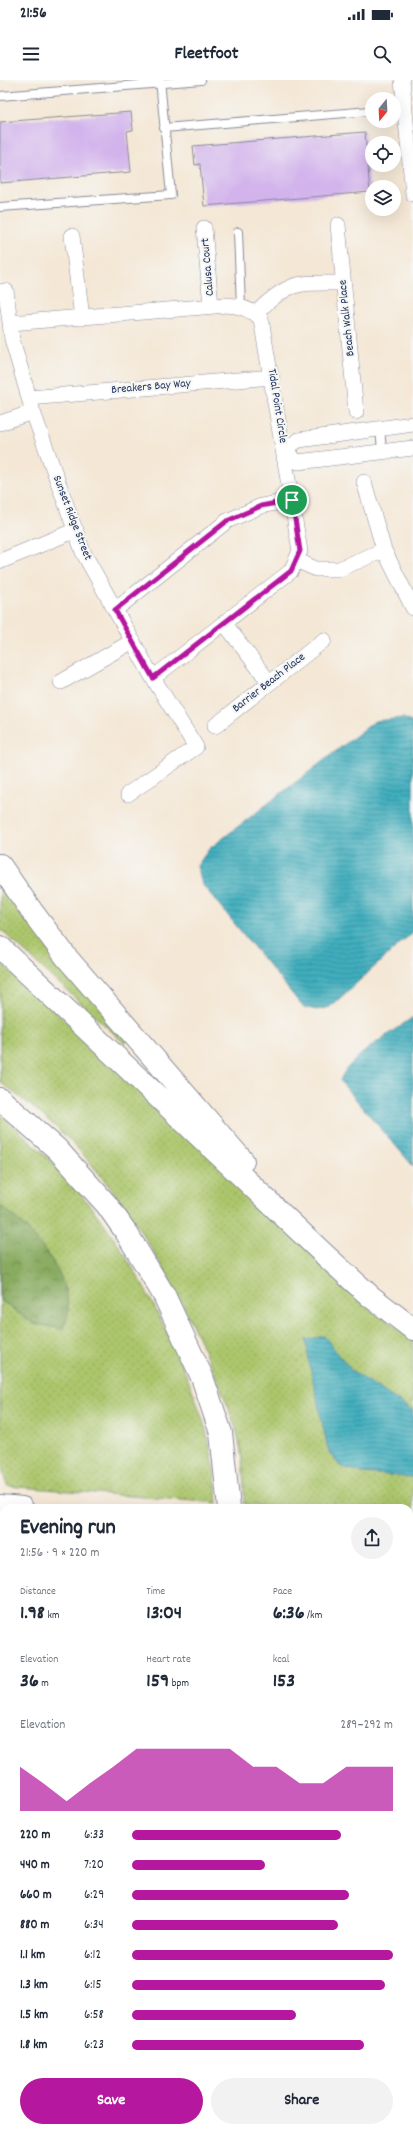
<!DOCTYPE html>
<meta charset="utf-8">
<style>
body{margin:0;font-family:Dekko,sans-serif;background:#f2f2f3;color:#1f2937;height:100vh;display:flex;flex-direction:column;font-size:15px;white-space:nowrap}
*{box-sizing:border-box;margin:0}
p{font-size:13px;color:#747a83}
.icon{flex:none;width:22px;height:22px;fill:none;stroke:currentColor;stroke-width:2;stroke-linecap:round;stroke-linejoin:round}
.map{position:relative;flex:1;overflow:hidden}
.details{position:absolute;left:0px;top:1424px;width:413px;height:628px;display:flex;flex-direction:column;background:#fff;border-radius:12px 12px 0 0;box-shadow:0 4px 16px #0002}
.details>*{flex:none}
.needle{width:26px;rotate:198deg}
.buttons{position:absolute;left:365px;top:12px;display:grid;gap:8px}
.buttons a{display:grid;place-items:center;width:36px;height:36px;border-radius:50%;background:#fff;box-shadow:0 4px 16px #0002;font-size:20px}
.pin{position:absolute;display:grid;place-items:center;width:34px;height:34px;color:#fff;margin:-17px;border:2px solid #fff;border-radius:50%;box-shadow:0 1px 4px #0007}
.round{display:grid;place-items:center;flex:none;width:42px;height:42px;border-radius:21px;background:#f2f2f3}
.summary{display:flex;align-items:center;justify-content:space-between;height:68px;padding:0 20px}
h1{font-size:22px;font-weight:700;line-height:30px}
.metrics{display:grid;grid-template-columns:repeat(3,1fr);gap:6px;height:68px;padding:4px 20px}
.metrics div{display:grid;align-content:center}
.metrics b{font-size:20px;font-weight:700}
.metrics small{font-size:11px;font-weight:400}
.metrics p{font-size:11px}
.chart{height:112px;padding:8px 20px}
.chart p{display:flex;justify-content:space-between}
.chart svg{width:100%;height:72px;margin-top:4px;fill:#b5179e;opacity:.7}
.button{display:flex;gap:8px;margin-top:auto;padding:8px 20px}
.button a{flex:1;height:46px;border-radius:24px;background:#b5179e;color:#fff;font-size:16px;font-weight:700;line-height:46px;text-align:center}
.button a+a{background:#f2f2f3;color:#1f2937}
ul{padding:0 20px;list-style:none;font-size:13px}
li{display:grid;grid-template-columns:64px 48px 1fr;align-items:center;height:30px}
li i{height:10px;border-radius:5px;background:#b5179e}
.status{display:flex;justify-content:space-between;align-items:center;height:28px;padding:0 20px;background:#fff;direction:ltr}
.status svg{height:11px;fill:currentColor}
header{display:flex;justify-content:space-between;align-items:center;height:52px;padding:0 20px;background:#fff;font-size:18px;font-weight:700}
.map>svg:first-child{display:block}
</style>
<div class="status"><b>21:56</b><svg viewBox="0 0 49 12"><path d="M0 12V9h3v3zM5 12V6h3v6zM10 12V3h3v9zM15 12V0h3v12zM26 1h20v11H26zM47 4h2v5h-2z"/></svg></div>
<header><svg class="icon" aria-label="menu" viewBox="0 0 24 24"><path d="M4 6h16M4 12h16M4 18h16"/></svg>Fleetfoot<svg class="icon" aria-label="search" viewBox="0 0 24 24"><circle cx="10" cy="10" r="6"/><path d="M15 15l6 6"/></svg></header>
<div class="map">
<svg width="413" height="2052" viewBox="0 0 413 2052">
<defs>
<pattern id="grass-dots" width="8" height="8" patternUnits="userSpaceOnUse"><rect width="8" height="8" fill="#acc66c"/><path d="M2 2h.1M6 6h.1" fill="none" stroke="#93aa60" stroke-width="1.8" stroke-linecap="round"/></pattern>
<pattern id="forest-crowns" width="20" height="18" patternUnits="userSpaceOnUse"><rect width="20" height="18" fill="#89ab60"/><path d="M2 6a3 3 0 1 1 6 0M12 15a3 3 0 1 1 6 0" fill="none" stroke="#6f8c52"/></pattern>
<pattern id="wetland-marsh" width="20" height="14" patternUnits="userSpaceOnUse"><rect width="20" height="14" fill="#acc66c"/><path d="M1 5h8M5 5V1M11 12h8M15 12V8" fill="none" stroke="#93aa60"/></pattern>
<pattern id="water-rules" width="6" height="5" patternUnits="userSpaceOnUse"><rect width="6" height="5" fill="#40aebd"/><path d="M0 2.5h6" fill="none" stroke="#358e9d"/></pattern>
</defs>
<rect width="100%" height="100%" fill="#f6f6f2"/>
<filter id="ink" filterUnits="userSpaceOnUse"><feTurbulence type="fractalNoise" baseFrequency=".025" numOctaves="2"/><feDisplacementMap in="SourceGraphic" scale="8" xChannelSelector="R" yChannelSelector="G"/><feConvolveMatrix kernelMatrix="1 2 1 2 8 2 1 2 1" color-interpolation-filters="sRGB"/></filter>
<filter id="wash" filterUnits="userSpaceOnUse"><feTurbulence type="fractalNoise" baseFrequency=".012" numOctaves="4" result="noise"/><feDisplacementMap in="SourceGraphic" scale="16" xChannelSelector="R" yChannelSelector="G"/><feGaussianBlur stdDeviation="0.9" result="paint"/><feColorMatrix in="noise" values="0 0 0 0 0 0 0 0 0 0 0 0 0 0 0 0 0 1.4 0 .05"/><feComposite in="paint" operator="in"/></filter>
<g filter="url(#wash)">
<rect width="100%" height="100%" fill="#f4e7d5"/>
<path fill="url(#grass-dots)" stroke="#647a65" d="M0,795L129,960L124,963L0,849Z
M0,882L90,963L391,1243L413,1260V1331L351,1290L324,1256L306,1261L328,1369L340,1386L364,1393L413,1397V1438H409V1428H288L244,1424C244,1400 243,1373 236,1349C227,1321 215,1294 203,1268C173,1200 136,1137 88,1080C64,1051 31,1025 0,1002Z
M0,1035C16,1047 30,1061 45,1075C103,1133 140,1194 174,1267C189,1301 204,1336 211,1372C215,1389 216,1406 217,1423L7,1406L0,1381Z
M409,1539H413V1578H409Z
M4,1631V1927L0,1932V1634Z
M413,1644V1721L409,1723V1646Z
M413,1747V1802L409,1804V1749Z
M4,2008V2048H152L147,2052H0V2011Z"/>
<path fill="url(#forest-crowns)" stroke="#526d5f" d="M0,1125C31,1150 66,1186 68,1228C69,1234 65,1243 63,1249L34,1244L0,1220Z
M413,1802V2023L409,2028V1804Z
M152,2048H392L388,2052H147Z"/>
<path fill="url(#wetland-marsh)" stroke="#647a65" d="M413,2023V2052H388L392,2048H409V2028Z"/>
<path fill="url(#water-rules)" stroke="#2e6e8e" d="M403,638L413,643V852L330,927L317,930L303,927L202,804L197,786L209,769L375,641Z
M413,937V1086L340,1001C347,978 393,952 413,937Z
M324,1256L351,1290L413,1331V1397L364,1393L340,1386L328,1369L309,1282L306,1260Z
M409,1578H413V1644L409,1646Z"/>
<g id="blocks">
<path fill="#d2b3ec" d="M131,32L133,50L127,51L131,92L0,103V42Z
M365,52L370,112L204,126L200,84L195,85L193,66Z"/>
</g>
</g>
<g filter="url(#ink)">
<use href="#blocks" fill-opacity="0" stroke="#888b9a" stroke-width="1"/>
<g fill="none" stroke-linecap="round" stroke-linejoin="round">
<g stroke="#888b9a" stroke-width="10">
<path id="lane" d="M0,16L201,0
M164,48L370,31
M0,127L171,115L160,0
M238,152L241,226
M380,348L382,371"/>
</g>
<g stroke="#888b9a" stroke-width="16">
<path id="street" d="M402,0L413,114
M338,145L356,332
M204,148L211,226
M72,156L82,238
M0,212L6,211L12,259L33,332L83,472L153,598L196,667L128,714
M256,233C290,200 298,203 343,203
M11,243L227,225C240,226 252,229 261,239L300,471L291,491L153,598
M29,318L272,297
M0,343L33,332
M283,370L298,382L413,368
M283,370L299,360L413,344
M364,402L384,470L413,528
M296,480L316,489H339L384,470
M1,481L76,450
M115,530L227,441L261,426L292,420
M225,544L269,602
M61,602L133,561
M215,646L324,560"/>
</g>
<g stroke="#888b9a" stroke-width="24">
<path id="highway" d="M0,785L33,833L67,878L243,1081
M0,867L328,1178L370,1216L413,1249
M0,1019L57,1069L107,1125L126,1152L164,1215L202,1297L221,1353L229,1428
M0,1426L22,1428
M409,1459H413
M409,1500L413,1501
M0,1622L4,1620
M0,1689L4,1668
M409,1732L413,1730
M0,1949L4,1945
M0,1990L4,1987"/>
</g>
<use href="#lane" stroke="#fff" stroke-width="8"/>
<use href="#street" stroke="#fff" stroke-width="15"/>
<use href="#highway" stroke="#fff" stroke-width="22"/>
<g stroke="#888b9a" stroke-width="24" stroke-linecap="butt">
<path id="highway-bridge" d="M0,1449L4,1472"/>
</g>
<use href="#highway-bridge" stroke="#fff" stroke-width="22"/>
</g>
</g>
<g fill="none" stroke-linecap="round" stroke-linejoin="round" filter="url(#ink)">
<g stroke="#fff" stroke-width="8">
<path id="route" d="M292,420L300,471L291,491L153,598L115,530L227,441L261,426Z"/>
</g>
<use href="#route" stroke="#b5179e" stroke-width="5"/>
</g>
<g text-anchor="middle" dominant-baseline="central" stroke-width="4" stroke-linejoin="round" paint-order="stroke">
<g font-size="12" fill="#1b2f5e" stroke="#f6f6f2">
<text transform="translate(208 187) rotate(-95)">Calusa Court</text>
<text transform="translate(347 238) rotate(-96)">Beach Walk Place</text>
<text transform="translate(151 307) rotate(-5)">Breakers Bay Way</text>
<text transform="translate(277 326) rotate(81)">Tidal Point Circle</text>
<text transform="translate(72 438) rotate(69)">Sunset Ridge Street</text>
<text transform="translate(269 603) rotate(-38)">Barrier Beach Place</text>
</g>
</g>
</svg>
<div class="buttons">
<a><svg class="needle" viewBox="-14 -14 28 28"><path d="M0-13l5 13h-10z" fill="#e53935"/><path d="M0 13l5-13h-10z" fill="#747a83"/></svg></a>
<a><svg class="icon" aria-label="locate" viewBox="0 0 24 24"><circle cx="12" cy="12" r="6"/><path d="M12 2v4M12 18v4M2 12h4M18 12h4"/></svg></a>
<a><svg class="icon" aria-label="layers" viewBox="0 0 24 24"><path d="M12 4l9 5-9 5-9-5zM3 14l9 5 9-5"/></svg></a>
</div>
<div class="pin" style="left:292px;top:420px;background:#1e9e55"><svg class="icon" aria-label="arrive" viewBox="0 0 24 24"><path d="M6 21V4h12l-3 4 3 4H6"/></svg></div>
<section class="details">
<div class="summary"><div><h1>Evening run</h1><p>21:56 · 9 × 220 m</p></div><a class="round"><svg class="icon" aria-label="share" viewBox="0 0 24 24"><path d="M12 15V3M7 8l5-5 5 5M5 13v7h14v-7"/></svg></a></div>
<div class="metrics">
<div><p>Distance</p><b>1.98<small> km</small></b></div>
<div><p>Time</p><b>13:04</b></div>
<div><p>Pace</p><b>6:36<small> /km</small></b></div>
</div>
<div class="metrics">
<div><p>Elevation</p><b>36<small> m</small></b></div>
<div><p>Heart rate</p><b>159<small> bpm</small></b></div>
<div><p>kcal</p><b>153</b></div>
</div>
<div class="chart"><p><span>Elevation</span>289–292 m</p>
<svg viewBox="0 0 160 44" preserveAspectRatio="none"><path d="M0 44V17L10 27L20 38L30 27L40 17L50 6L60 6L70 6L80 6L90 6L100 17L110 17L120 27L130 27L140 17L150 17L160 17V44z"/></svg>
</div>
<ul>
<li><b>220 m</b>6:33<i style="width:80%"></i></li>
<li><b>440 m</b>7:20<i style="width:51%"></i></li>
<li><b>660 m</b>6:29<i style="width:83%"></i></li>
<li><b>880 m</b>6:34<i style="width:79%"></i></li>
<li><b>1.1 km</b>6:12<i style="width:100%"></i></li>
<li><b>1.3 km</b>6:15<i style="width:97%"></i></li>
<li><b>1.5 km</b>6:58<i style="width:63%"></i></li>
<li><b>1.8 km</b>6:23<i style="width:89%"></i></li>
</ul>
<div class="button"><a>Save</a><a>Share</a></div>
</section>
</div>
